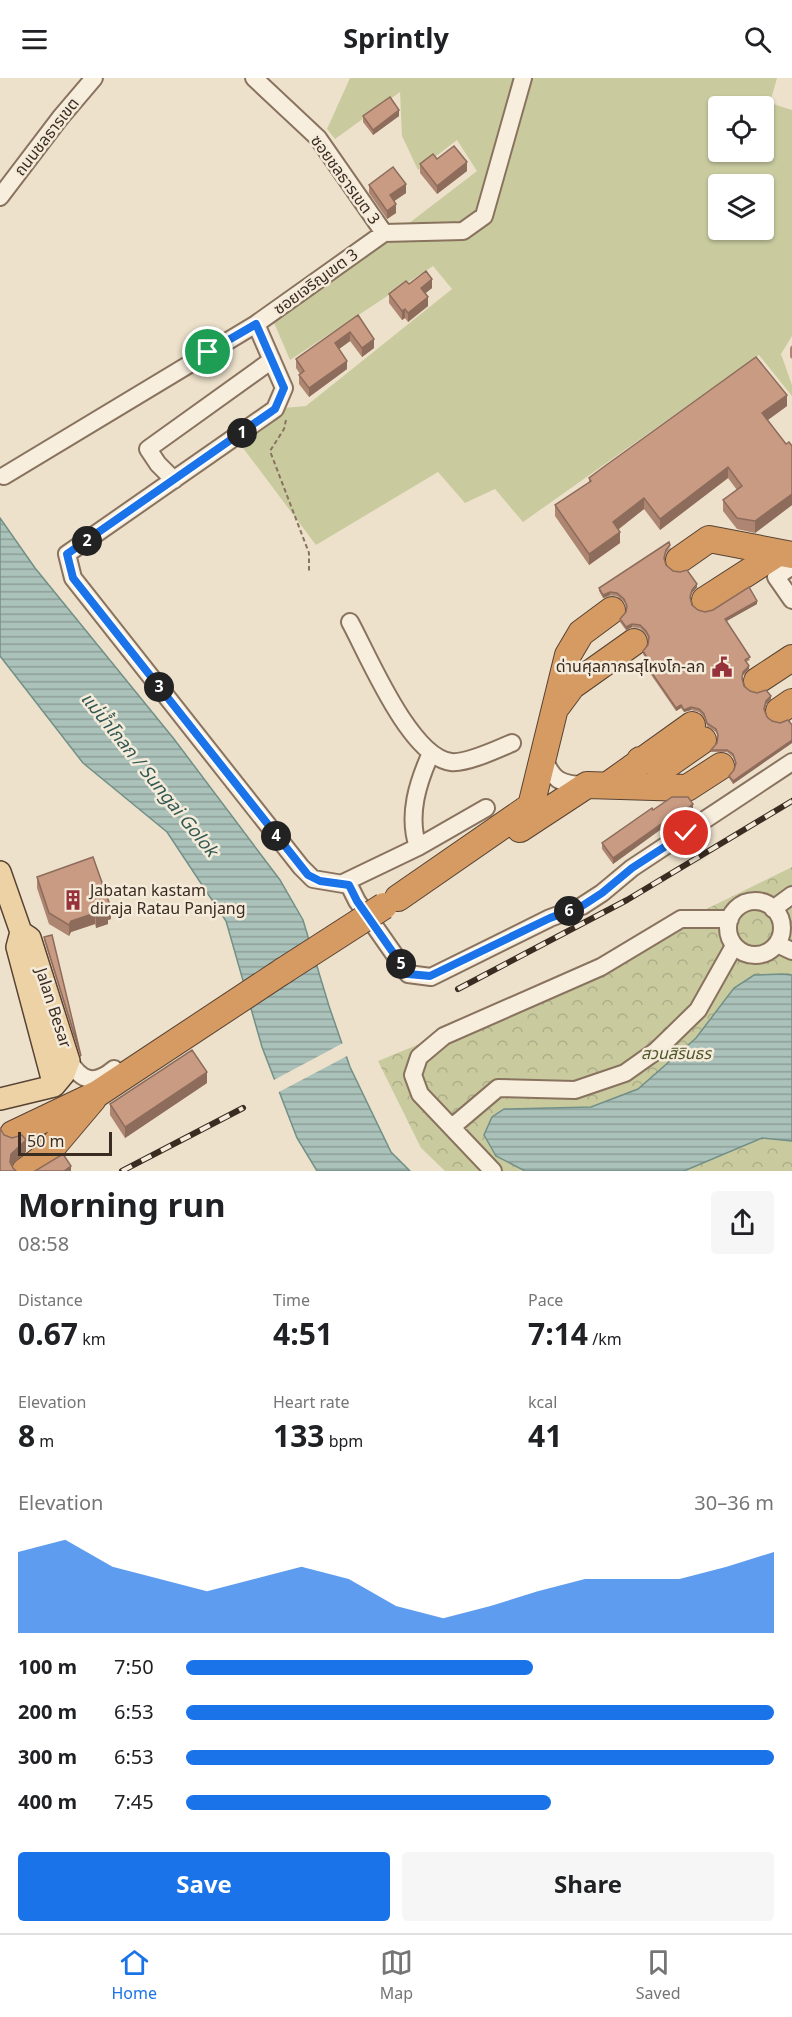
<!DOCTYPE html>
<meta charset="utf-8">
<style>
body{margin:0;font-family:Georgia,"Noto Sans Thai",serif;background:#f6f6f6;color:#202124;height:100vh;display:flex;flex-direction:column;font-size:22px;white-space:nowrap}
*{box-sizing:border-box;margin:0}
p{font-size:20px;color:#757577}
.icon{flex:none;width:33px;height:33px;fill:none;stroke:currentColor;stroke-width:2;stroke-linecap:round;stroke-linejoin:round}
.map{position:relative;height:1093px;overflow:hidden}
.sheet{display:flex;flex-direction:column;background:#fff;flex:1}
.sheet>*{flex:none}
.fabs{position:absolute;left:708px;top:18px;display:grid;gap:12px}
.fabs a{display:grid;place-items:center;width:66px;height:66px;border-radius:6px;background:#fff;box-shadow:0 2px 4px #0004;font-size:30px}
.scale{position:absolute;left:18px;bottom:15px;width:94px;box-sizing:border-box;padding-left:6px;border:3px solid #3b2c22;border-top:0;font-size:16px;line-height:21px;white-space:nowrap;color:#3b2c22;-webkit-text-stroke:4px #f5ebda;paint-order:stroke}
.pin{position:absolute;display:grid;place-items:center;width:51px;height:51px;color:#fff;margin:-26px;border:3px solid #fff;border-radius:50%;box-shadow:0 2px 6px #0007}
.km{position:absolute;width:30px;height:30px;margin:-15px;border-radius:50%;background:#222;color:#fff;font-size:16px;line-height:30px;text-align:center}
.round{display:grid;place-items:center;flex:none;width:63px;height:63px;border-radius:6px;background:#f6f6f6}
.overview{display:flex;align-items:center;justify-content:space-between;height:102px;padding:0 18px}
h1{font-size:33px;font-weight:700;line-height:45px}
.metrics{display:grid;grid-template-columns:repeat(3,1fr);gap:9px;height:102px;padding:6px 18px}
.metrics div{display:grid;align-content:center}
.metrics b{font-size:30px;font-weight:700}
.metrics small{font-size:16px;font-weight:400}
.metrics p{font-size:16px}
.chart{height:168px;padding:12px 18px}
.chart p{display:flex;justify-content:space-between}
.chart svg{width:100%;height:108px;margin-top:6px;fill:#1a73e8;opacity:.7}
.button{display:flex;gap:12px;margin-top:auto;padding:12px 18px}
.button a{flex:1;height:69px;border-radius:6px;background:#1a73e8;color:#fff;font-size:24px;font-weight:700;line-height:69px;text-align:center}
.button a+a{background:#f6f6f6;color:#202124}
ul{padding:0 18px;list-style:none;font-size:20px}
li{display:grid;grid-template-columns:96px 72px 1fr;align-items:center;height:45px}
li i{height:15px;border-radius:8px;background:#1a73e8}
header{display:flex;justify-content:space-between;align-items:center;height:78px;padding:0 18px;background:#fff;font-size:27px;font-weight:700}
.dock{display:flex;justify-content:space-around;align-items:center;height:84px;border-top:2px solid #e0e0e0;background:#fff;font-size:16px;color:#757577}
.dock a{display:grid;justify-items:center;gap:3px}
.dock .on{color:#1a73e8}
.map>svg:first-child{display:block}
</style>
<header><svg class="icon" aria-label="menu" viewBox="0 0 24 24"><path d="M4 6h16M4 12h16M4 18h16"/></svg>Sprintly<svg class="icon" aria-label="search" viewBox="0 0 24 24"><circle cx="10" cy="10" r="6"/><path d="M15 15l6 6"/></svg></header>
<div class="map">
<svg width="792" height="1093" viewBox="0 0 792 1093">
<defs>
<pattern id="forest-crowns" width="20" height="18" patternUnits="userSpaceOnUse" patternTransform="scale(1.5)"><rect width="20" height="18" fill="#c9cb9f"/><path d="M2 6a3 3 0 1 1 6 0M12 15a3 3 0 1 1 6 0" fill="none" stroke="#aeae89"/></pattern>
<pattern id="water-rules" width="6" height="5" patternUnits="userSpaceOnUse" patternTransform="scale(1.5)"><rect width="6" height="5" fill="#abc2ba"/><path d="M0 2.5h6" fill="none" stroke="#8c9e97"/></pattern>
</defs>
<rect width="100%" height="100%" fill="#ede1cb"/>
<path fill="#c9cb9f" fill-rule="evenodd" d="M350,0H777L770,25L792,32V258L781,276L792,307V318L759,277L523,444L495,411L465,425L438,394L316,467L240,366L283,330L306,328L452,211L433,188L290,282L272,240L404,149L477,93L457,62L418,92L402,58L400,14L335,61L327,51ZM718,28H764V74H718ZM718,106H764V152H718Z"/>
<path fill="url(#forest-crowns)" d="M792,789V1093H445L421,1070L378,983L495,935Z"/>
<path fill="url(#water-rules)" stroke="#729087" stroke-width="1.5" d="M0,440L35,490L174,661L280,802L303,842L329,928L350,989L391,1074L410,1093H317L297,1060L262,969L226,843L167,754L83,685L0,578Z
M782,896L792,897V1063L762,1060L684,1093H525L496,1078L484,1057L492,1039L504,1031L591,1029L638,1011L696,960L734,910L754,897Z"/>
<path fill="#ede1cb" d="M345,964L349,977L277,1015L272,1003Z"/>
<g fill="none" stroke-linecap="round" stroke-linejoin="round">
<path stroke="#c9bda9" stroke-width="16" stroke-dasharray="16 8" stroke-linecap="butt" d="M605,522L673,473"/>
<path stroke="#c9bda9" stroke-width="26" stroke-dasharray="26 13" stroke-linecap="butt" d="M630,558L698,510"/>
<g stroke="#89735f" stroke-width="20">
<path id="minor" d="M254,0L318,60L384,155
M0,119L60,40L94,0
M256,246L284,310L275,331L67,476L73,500L301,789L313,801L349,807L357,823L408,896L431,899L550,840L582,828L602,815L632,790L792,684
M4,398L256,246L384,155L463,153L484,138L523,0
M174,402L158,386L148,371L272,282
M792,488L776,499L792,522
M350,544C368,577 410,679 451,684C466,686 498,671 512,665
M543,678C552,702 560,707 587,707
M418,769C407,737 418,704 431,675
M343,805L418,769L486,730
M728 850a27 27 0 1 1 54 0a27 27 0 1 1-54 0Z
M773,831L792,817
M777,866L792,873
M69,983C82,1004 95,1007 114,991
M452,1049L498,1010L575,1012L625,995L656,973L698,932L734,868
M493,1093L420,1016L413,997L419,979L444,958L601,889L681,841H730"/>
</g>
<g stroke="#584233" stroke-width="24">
<path id="major" d="M0,794L21,854L17,869L54,1008
M0,1021L54,1008L64,996L69,983L30,860L21,854"/>
</g>
<g stroke="#584233" stroke-width="28">
<path id="highway" d="M679,482L709,461L792,477
M705,522L778,475
M757,603L792,580
M558,627L572,608L634,564
M779,633L792,624
M640,682L670,685L703,662
M608,707L692,647
M520,751L587,707L687,710L721,688
M398,820L531,728L568,577L581,555L612,532
M13,1056L97,1016L283,893
M25,1093L44,1079L93,1021"/>
</g>
<path stroke="#89735f" stroke-width="2" stroke-dasharray="4.5 3" stroke-linecap="butt" d="M286,342L284,351L270,373L309,475V494"/>
<use href="#minor" stroke="#f8eede" stroke-width="16"/>
<use href="#major" stroke="#edd2a6" stroke-width="21"/>
<use href="#highway" stroke="#d69b62" stroke-width="26"/>
<g stroke="#3b2c22" stroke-width="6">
<path id="rail" d="M458,911L627,822L792,723
M122,1093L243,1030"/>
</g>
<use href="#rail" stroke="#f5ebda" stroke-width="4" stroke-dasharray="11" stroke-linecap="butt"/>
<g stroke="#584233" stroke-width="28" stroke-linecap="butt">
<path id="highway-bridge" d="M283,893L384,828"/>
</g>
<use href="#highway-bridge" stroke="#d69b62" stroke-width="26"/>
</g>
<path fill="#ad8571" d="M363,38H399L373,57L363,44Z
M437,81L467,93L437,116L420,95V86Z
M369,107L406,115L394,123L396,135L387,141L369,115Z
M409,206L432,210L425,215L428,228L408,244L405,240L402,242L389,225V216Z
M358,237L374,270L362,279L350,263L339,271L347,291L309,319L299,306V297L300,296L296,290V281Z
M792,267V281L790,279V270Z
M787,328L768,342L786,366L792,368V427L755,455L737,451L723,433V422L737,412L728,400L660,452L644,431L618,452L620,465L589,487L555,438V427L589,404V400Z
M670,470L666,475L664,481L666,487L697,509L692,515L690,521L692,527L698,532L705,534L757,526L726,543L750,582L746,584L749,591L743,597L742,602L744,608L750,613L771,621L766,626L764,632L767,639L772,643L792,647V665L733,706L729,700V698L734,692L736,687L733,679L727,674H711V672L717,665L718,659L716,654L707,648L704,639L699,634L691,632L684,634L681,630L676,633L645,588V585L648,584L643,576V573L648,567L649,561L646,556L640,550L632,549L626,552L620,544V541L626,534L627,530L624,524L617,518L610,517L603,520L599,513V510Z
M653,732H693L673,746L671,744L613,786L602,771V765Z
M37,799L111,841L108,842V846L96,850L95,846L71,854L69,858L49,846L37,810Z
M44,859L81,978V981L44,862Z
M207,1005L125,1060L110,1037V1026Z"/>
<path fill="#8d6c5c" d="M399,32V38L373,57V52Z
M467,84V93L437,116V108Z
M406,106V115L390,126V117Z
M396,126V135L387,141V133Z
M432,201V210L421,219V210Z
M428,219V228L408,244V235Z
M405,231V240L402,242V233Z
M350,254V263L335,274V265Z
M374,261V270L362,279V270Z
M347,283V291L309,319V310Z
M787,317V328L762,346V335Z
M728,389V400L660,452V441Z
M792,416V427L755,455V443Z
M644,420V431L613,455V444Z
M620,454V465L589,487V476Z
M697,506V509L692,515L690,522L692,512Z
M610,514V517L603,520V517Z
M757,523V526L725,544V541Z
M632,546V549L626,552V549Z
M749,588V591L743,597L742,603L743,594Z
M771,618V621L766,626L764,634L766,623Z
M681,627V630L676,633V630Z
M691,629V632L684,634V632Z
M792,662V665L733,706V703Z
M693,726V732L673,746V741Z
M671,739V744L613,786V780Z
M111,830V841L108,842V846L96,850V839L107,831Z
M95,835V846L71,854L69,858V847L71,843Z
M207,994V1005L125,1060V1049Z
M26,1062V1074L11,1088L10,1084L11,1076Z
M71,1088V1093H64Z"/>
<path fill="#c99b83" stroke="#8d6c5c" stroke-width="1.5" d="M390,19L399,32L373,52L363,38Z
M454,68L467,84L437,108L420,86L433,76L437,81Z
M393,89L406,106L390,117L396,126L387,133L369,107Z
M426,193L432,201L421,210L428,219L408,235L405,231L402,233L389,216L406,203L409,206Z
M358,237L374,261L362,270L350,254L335,265L347,283L309,310L299,297L304,293L296,281Z
M756,279L787,317L762,335L786,366L789,364L792,368V416L755,443L737,440L723,422L742,408L728,389L660,441L644,420L613,444L620,454L589,476L555,427L591,403L589,400L605,388Z
M669,464L670,467L666,472L664,480L666,487L673,493L680,494L687,492L697,506L692,512L690,519L692,527L698,532L705,534L713,532L749,509L757,523L725,541L750,579L745,582L749,588L743,594L742,600L744,608L750,613L757,615L766,612L771,618L766,623L764,631L767,639L772,643L780,645L788,642L792,647V662L733,703L729,698L734,692L736,685L733,676L727,672H711L717,665L718,657L716,651L707,645L704,636L699,631L691,629L684,632L681,627L676,630L645,585L649,583L643,573L648,567L649,559L646,553L640,547L632,546L626,549L620,541L626,534L627,528L624,521L617,515L610,514L603,517L599,510Z
M672,719H688L693,726L673,741L671,739L613,780L602,765L652,730L653,732Z
M93,779L111,830L107,831L108,835L96,839L95,835L71,843L69,847L49,835L37,799Z
M52,857L81,978L44,859Z
M192,972L207,994L125,1049L110,1026Z
M0,1050L4,1057L12,1060L22,1057L26,1062L11,1076L10,1084L13,1090L16,1093H0Z
M63,1076L71,1088L64,1093H35Z"/>
<g fill="none" stroke-linecap="round" stroke-linejoin="round">
<g stroke="#fff" stroke-width="12">
<path id="route" d="M208,274L256,246L284,310L275,331L67,476L73,500L308,797L320,803L349,807L357,823L408,896L430,898L550,840L582,828L602,815L632,790L686,755"/>
</g>
<use href="#route" stroke="#1a73e8" stroke-width="8"/>
</g>
<defs>
<g id="civic-bare" transform="scale(1.62)"><path d="M-.6-6.5H3V-4.5H.6V-3L4-1V1h2V6H-6V1h2V-1L-.6-3ZM-1.2 2.5V6h2.4V2.5Z" fill="#95323a" stroke="#f5ebda" stroke-width="2.5" paint-order="stroke"/></g>
<g id="building-bare" transform="scale(1.62)"><path d="M-4-6H4V6H1V3H-1V6H-4ZM-2.5-4.3h1.7v1.8h-1.7ZM.8-4.3h1.7v1.8H.8ZM-2.5-1h1.7V.8h-1.7ZM.8-1h1.7V.8H.8Z" fill="#95323a" stroke="#f5ebda" stroke-width="2.5" paint-order="stroke"/></g>
</defs>
<g fill-rule="evenodd">
<use href="#civic-bare" x="722" y="589"/>
<use href="#building-bare" x="73" y="822"/>
</g>
<g text-anchor="middle" dominant-baseline="central" stroke-width="5" stroke-linejoin="round" paint-order="stroke">
<g font-size="16" fill="#3b2c22" stroke="#f5ebda">
<text transform="translate(47 59) rotate(-52)">ถนนชลธารเขต</text>
<text transform="translate(345 102) rotate(54)">ซอยชลธารเขต 3</text>
<text transform="translate(316 204) rotate(-36)">ซอยเจริญเขต 3</text>
<text transform="translate(53 930) rotate(72)">Jalan Besar</text>
</g>
<g font-size="16" fill="#3b2c22" stroke="#f5ebda" text-anchor="end">
<text x="705" y="589">ด่านศุลกากรสุไหงโก-ลก</text>
<text x="90" y="813" text-anchor="start">Jabatan kastam<tspan x="90" dy="18">diraja Ratau Panjang</tspan></text>
</g>
<g font-size="16" font-style="italic" fill="#4e562a" stroke="#f5ebda">
<text x="676" y="976">สวนสิรินธร</text>
</g>
<g font-size="18" font-style="italic" fill="#325954" stroke="#f5ebda">
<text transform="translate(149 697) rotate(51)">แม่น้ำโกลก / Sungai Golok</text>
</g>
</g>
</svg>
<div class="fabs">
<a><svg class="icon" aria-label="locate" viewBox="0 0 24 24"><circle cx="12" cy="12" r="6"/><path d="M12 2v4M12 18v4M2 12h4M18 12h4"/></svg></a>
<a><svg class="icon" aria-label="layers" viewBox="0 0 24 24"><path d="M12 4l9 5-9 5-9-5zM3 14l9 5 9-5"/></svg></a>
</div>
<div class="scale">50 m</div>
<div class="pin" style="left:208px;top:274px;background:#1e9e55"><svg class="icon" aria-label="arrive" viewBox="0 0 24 24"><path d="M6 21V4h12l-3 4 3 4H6"/></svg></div>
<div class="pin" style="left:686px;top:755px;background:#d93025"><svg class="icon" aria-label="check" viewBox="0 0 24 24"><path d="M5 12l5 5 9-10"/></svg></div>
<b class="km" style="left:242px;top:355px">1</b>
<b class="km" style="left:87px;top:463px">2</b>
<b class="km" style="left:159px;top:609px">3</b>
<b class="km" style="left:276px;top:758px">4</b>
<b class="km" style="left:401px;top:886px">5</b>
<b class="km" style="left:569px;top:833px">6</b>
</div>
<section class="sheet">
<div class="overview"><div><h1>Morning run</h1><p>08:58</p></div><a class="round"><svg class="icon" aria-label="share" viewBox="0 0 24 24"><path d="M12 15V3M7 8l5-5 5 5M5 13v7h14v-7"/></svg></a></div>
<div class="metrics">
<div><p>Distance</p><b>0.67<small> km</small></b></div>
<div><p>Time</p><b>4:51</b></div>
<div><p>Pace</p><b>7:14<small> /km</small></b></div>
</div>
<div class="metrics">
<div><p>Elevation</p><b>8<small> m</small></b></div>
<div><p>Heart rate</p><b>133<small> bpm</small></b></div>
<div><p>kcal</p><b>41</b></div>
</div>
<div class="chart"><p><span>Elevation</span>30–36 m</p>
<svg viewBox="0 0 160 44" preserveAspectRatio="none"><path d="M0 44V11L10 6L20 17L30 22L40 27L50 22L60 17L70 22L80 33L90 38L100 33L110 27L120 22L130 22L140 22L150 17L160 11V44z"/></svg>
</div>
<ul>
<li><b>100 m</b>7:50<i style="width:59%"></i></li>
<li><b>200 m</b>6:53<i style="width:100%"></i></li>
<li><b>300 m</b>6:53<i style="width:100%"></i></li>
<li><b>400 m</b>7:45<i style="width:62%"></i></li>
</ul>
<div class="button"><a>Save</a><a>Share</a></div>
</section>
<nav class="dock">
<a class="on"><svg class="icon" aria-label="home" viewBox="0 0 24 24"><path d="M3 11l9-7 9 7M6 9v11h12V9"/></svg>Home</a>
<a><svg class="icon" aria-label="map" viewBox="0 0 24 24"><path d="M3 6l6-2 6 2 6-2v14l-6 2-6-2-6 2zM9 4v14M15 6v14"/></svg>Map</a>
<a><svg class="icon" aria-label="saved" viewBox="0 0 24 24"><path d="M7 4h10v16l-5-4-5 4z"/></svg>Saved</a>
</nav>
